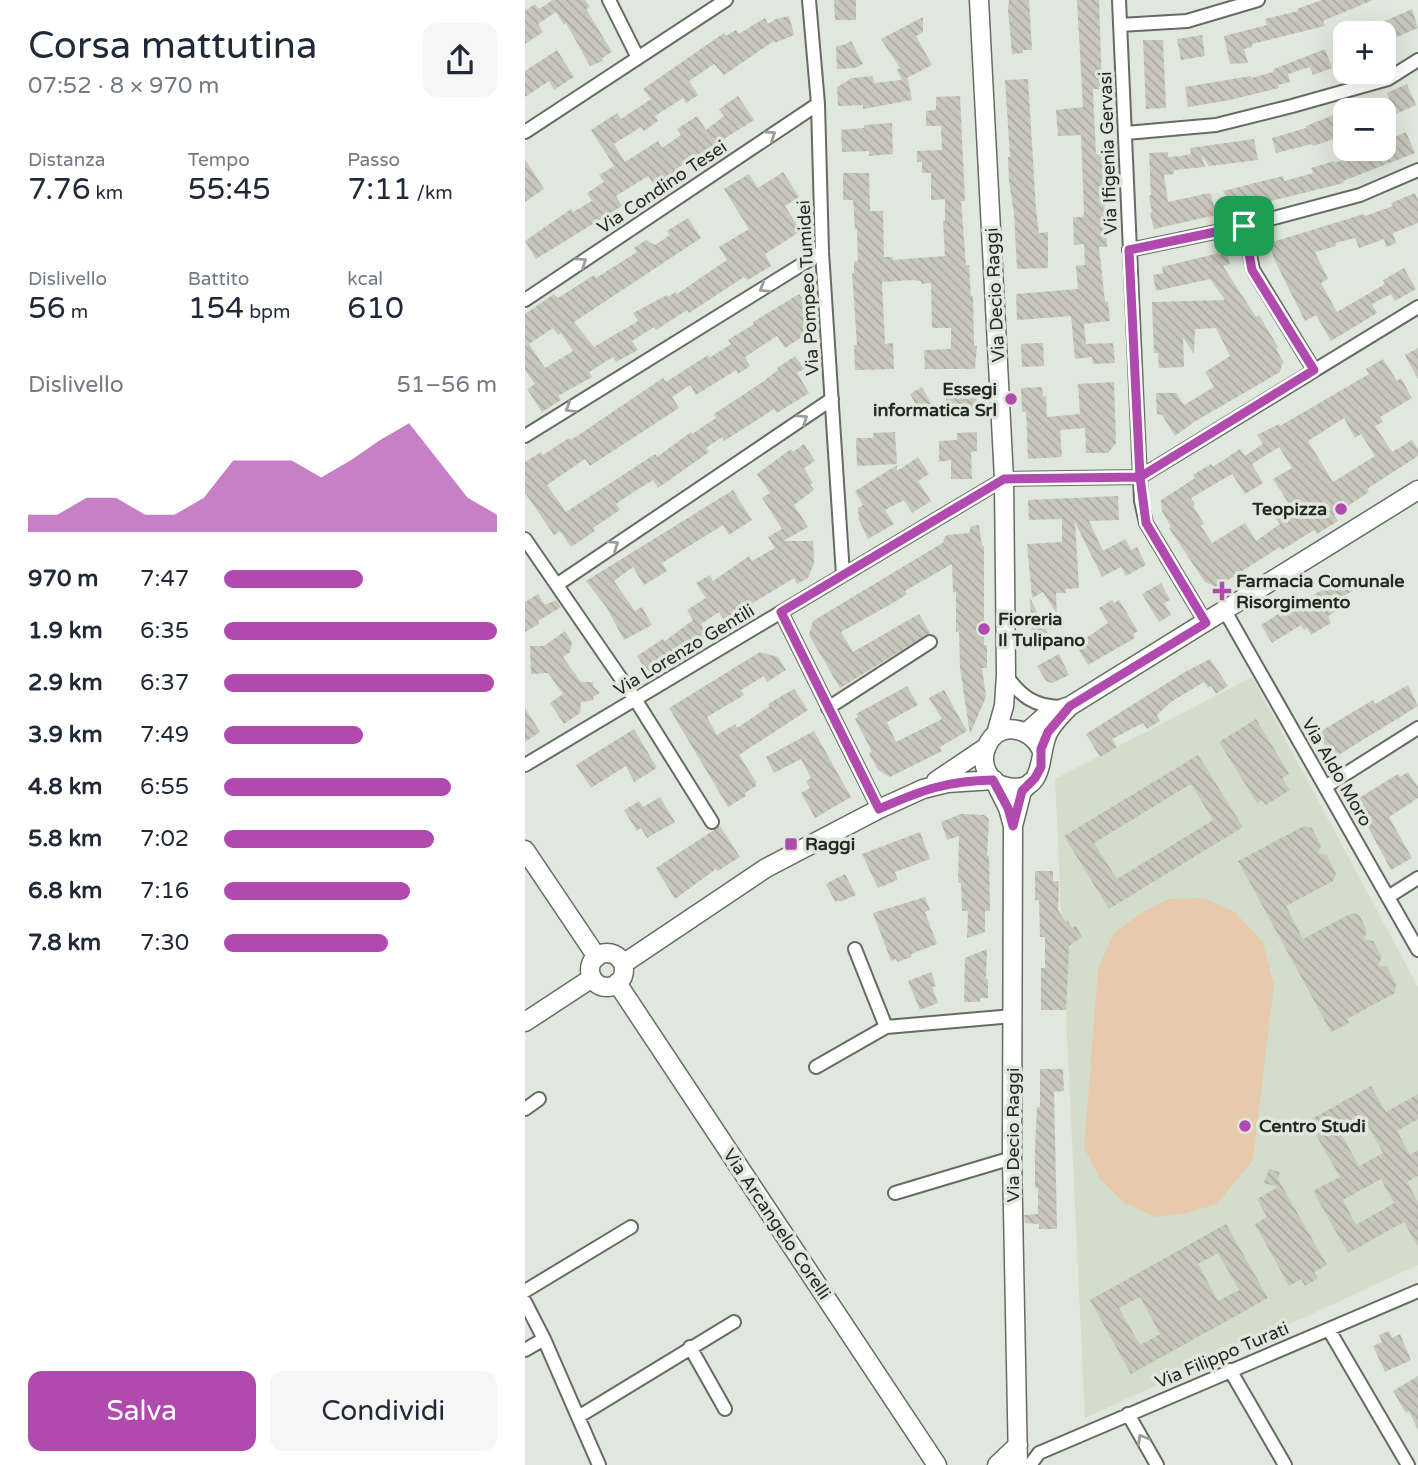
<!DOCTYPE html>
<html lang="it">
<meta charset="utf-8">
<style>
body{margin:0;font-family:"Varela Round",sans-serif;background:#f6f6f7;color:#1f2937;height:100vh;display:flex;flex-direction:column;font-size:26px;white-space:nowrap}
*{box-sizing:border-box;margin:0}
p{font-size:23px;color:#747a83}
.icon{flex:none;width:38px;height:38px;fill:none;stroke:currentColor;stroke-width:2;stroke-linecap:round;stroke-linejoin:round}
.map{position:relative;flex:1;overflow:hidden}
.side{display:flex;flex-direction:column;background:#fff;width:525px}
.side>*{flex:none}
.fabs{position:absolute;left:808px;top:21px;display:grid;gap:14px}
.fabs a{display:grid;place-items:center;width:63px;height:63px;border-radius:14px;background:#fff;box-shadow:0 7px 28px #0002;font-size:35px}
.pin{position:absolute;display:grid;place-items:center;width:60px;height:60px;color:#fff;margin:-30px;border-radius:14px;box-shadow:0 4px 10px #0006}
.round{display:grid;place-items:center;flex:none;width:74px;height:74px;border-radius:14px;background:#f6f6f7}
.head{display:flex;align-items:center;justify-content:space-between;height:119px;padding:0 28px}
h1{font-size:38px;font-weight:600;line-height:52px}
.figures{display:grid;grid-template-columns:repeat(3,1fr);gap:10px;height:119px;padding:7px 28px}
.figures div{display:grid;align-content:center}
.figures b{font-size:30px;font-weight:600}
.figures small{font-size:19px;font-weight:400}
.figures p{font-size:19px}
.chart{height:196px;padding:14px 28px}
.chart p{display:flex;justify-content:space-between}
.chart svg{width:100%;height:126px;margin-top:7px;fill:#b04aaf;opacity:.7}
.primary-button{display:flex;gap:14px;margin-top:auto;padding:14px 28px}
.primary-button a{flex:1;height:80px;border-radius:14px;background:#b04aaf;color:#fff;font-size:28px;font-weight:600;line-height:80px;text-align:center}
.primary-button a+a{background:#f6f6f7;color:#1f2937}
ul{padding:0 28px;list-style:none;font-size:23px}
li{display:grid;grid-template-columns:112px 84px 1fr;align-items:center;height:52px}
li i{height:18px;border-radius:9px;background:#b04aaf}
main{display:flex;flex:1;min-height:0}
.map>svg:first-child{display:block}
</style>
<main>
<section class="side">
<div class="head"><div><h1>Corsa mattutina</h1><p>07:52 · 8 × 970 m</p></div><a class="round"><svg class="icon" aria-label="share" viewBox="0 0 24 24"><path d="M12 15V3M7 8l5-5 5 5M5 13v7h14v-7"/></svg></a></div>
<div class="figures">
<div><p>Distanza</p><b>7.76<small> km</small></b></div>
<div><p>Tempo</p><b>55:45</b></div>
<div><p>Passo</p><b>7:11<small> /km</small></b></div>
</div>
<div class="figures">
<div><p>Dislivello</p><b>56<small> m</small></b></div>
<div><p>Battito</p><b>154<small> bpm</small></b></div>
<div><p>kcal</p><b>610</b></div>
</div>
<div class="chart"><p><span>Dislivello</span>51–56 m</p>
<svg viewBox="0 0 160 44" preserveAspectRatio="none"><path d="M0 44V38L10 38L20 32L30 32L40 38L50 38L60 32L70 19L80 19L90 19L100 25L110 19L120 12L130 6L140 19L150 32L160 38V44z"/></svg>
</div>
<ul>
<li><b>970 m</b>7:47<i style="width:51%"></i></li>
<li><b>1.9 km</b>6:35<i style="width:100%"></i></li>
<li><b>2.9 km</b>6:37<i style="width:99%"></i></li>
<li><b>3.9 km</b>7:49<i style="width:51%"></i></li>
<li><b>4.8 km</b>6:55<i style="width:83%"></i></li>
<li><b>5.8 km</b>7:02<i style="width:77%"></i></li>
<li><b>6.8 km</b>7:16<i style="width:68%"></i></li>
<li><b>7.8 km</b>7:30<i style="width:60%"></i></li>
</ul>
<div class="primary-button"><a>Salva</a><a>Condividi</a></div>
</section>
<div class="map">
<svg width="893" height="1465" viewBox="0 0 893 1465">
<defs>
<pattern id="building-back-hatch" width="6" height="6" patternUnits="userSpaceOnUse" patternTransform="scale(1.75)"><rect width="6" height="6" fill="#c8c7bc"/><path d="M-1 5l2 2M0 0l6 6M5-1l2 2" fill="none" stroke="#acaba1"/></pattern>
</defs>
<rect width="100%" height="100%" fill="#e0e7dc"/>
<path fill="#d2ddcc" d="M727,677L893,987V1265L560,1418L530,779Z"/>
<path fill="#e7caac" d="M679,898L710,912L738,942L749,985L728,1160L692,1204L662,1213L631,1217L599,1203L575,1179L559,1148L573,969L589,933L616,913L643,899Z"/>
<path fill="url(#building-back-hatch)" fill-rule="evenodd" d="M28,0H60L65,7L61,9L87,52L77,58L78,61L65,66L41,23L39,25L31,12L13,24L18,32L0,44V11L10,4L14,9Z
M309,0H331V20H310Z
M484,0H504L507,50H498V53L487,54L483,9Z
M552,0H574L577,89H568L569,113L571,154L581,153L583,194H579L582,247H574L580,302L583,301L585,321L559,324L561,344L588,343L590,363L568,364L567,357L550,359L546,316L492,320L491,294L553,289L551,266L560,265L559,244L549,245L548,217H558L559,213L556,135L533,136L531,110L558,107Z
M797,0H848L798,21L800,26L727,44V47L719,49L723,63L705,64L699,36L742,25L740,19L773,11L772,9Z
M887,9L893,28L870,38L868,33H841L862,24L860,21Z
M264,16L269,35L250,43L249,41L199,75L189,64L164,81L173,95L161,103L158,98L130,116L133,121L119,131L116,127L89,144L100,162L133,141L137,148L156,135L152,129L172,116L181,130L199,116L194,109L213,96L229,120L154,167L155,169L131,187L123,176L91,196L97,206L11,259L0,241L46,209L48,212L67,201L62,193L79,182L74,175L89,166L66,130L92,113L96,119L126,99L118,89L199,33L201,36L211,30L214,34L240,18L243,24L251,19Z
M398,17V32L391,36L407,65L380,79H383L387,100L338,109V105L313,106L312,87L327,78L348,76L349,83L377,80L372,70L375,68L356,39Z
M677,35L680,56L656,60L652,39Z
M618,40H638L641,108L621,109Z
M326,41L338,64L330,68L312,69L311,46L319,45Z
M800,49L807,68L788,75L785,67L763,74L765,82L753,85L754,88L705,100L663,107L660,87L726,76V78L748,72L749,69Z
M32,50L49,77L29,90L24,81L0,97V71Z
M503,79L511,209L514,233L523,232V268L492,269L489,214L484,180L483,157H485L480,80Z
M882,84L891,105L871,114L862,93Z
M435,96L440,201H436L441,265H444L446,296H448L449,346H452L450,369H400L399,350L426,349V328H407L406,283L396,284V281L388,280L357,282L360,344L368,343L369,369L330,370L329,345H332L327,273H329V262L333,261L332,229H330L328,200H318V173H344L345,211H358L359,257H368V260L420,256L418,221H420V199L406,200V173H397V162H392V151L417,150L416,126H401V111L411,110V97Z
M821,110V135L788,146L787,144L751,153L747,138L781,128V126Z
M367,123L368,154L344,156V151L317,152L316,130L339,128V125Z
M881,132L890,153L818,181L819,183L709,210L698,191L758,176L759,181L788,173L786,168L809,161L810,163L844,149H859V142Z
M729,139L733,160L684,166L676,154L680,167L649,170V174L639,175L643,202L684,193L686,194L691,215L629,229L625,213L627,212L624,196L626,195L624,153L643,152V157L656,156L666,154L665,148Z
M0,159L19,189L0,202Z
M258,172L274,197L260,206L276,231L240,254L246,266L223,280L219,277L164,313L162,310L131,330L129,327L107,341L113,350L91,362L88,357L64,372L67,377L33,396L36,400L17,412L2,389L10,384L0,370V314L29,294L33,298L69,275L71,278L112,252L109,248L121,240L130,245L145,235L142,231L163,218L176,238L49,322L69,347L113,321L108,313L142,295L143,297L151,292L152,294L202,260L194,247L224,229L199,189L224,174L233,188ZM28,328L33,335L36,333L48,351L20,368L4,344Z
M890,193L893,200V223L868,233L871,243L861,247L859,239L834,248L830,238L810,243L811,246L790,252L803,279L796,283L812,312L860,284L858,280L879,268L891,289L870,301L866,294L847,304L852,313L806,341L791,315L780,321L750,261L744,243L839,214L840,216L868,206L866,203Z
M694,253V255L702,253L705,264L698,266L731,317L734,315L753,347L751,349L759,363L757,364L755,372L669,422L650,436L637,415L632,414L631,393H651L659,405L689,387L680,372L705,356L691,328L670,329L669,354L658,337L659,367L634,368L633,353H629L627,302L700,300L685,279L631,291L628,275L638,273L637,267Z
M274,294L280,302V335L260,348L252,336L220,357L225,366L213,374L211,370L171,395L165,385L147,397L154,408L65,466L60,459L22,485L41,512L130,454L132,457L166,432L167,434L191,418L189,414L236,383L253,370L252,368L270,356L279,369L272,373L284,393L252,413L249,409L199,441L197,437L181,448L184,452L133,488L128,480L107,493L91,504L95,510L68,528L70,531L46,547L35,531L29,535L0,493V462L16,452L18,455L44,438L46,440L138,378L141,382L183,355L184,358L206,344L203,340L229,324L228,322Z
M510,343H518L519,366L497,367L496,344Z
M893,348V379L880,355Z
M858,359L872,381L876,378L887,398L855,417L858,422L850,426L867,452L887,440L893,449V456L842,489L844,492L809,515L813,521L792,534L789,530L757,550L755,547L692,587L680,582L644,528L646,527L637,511L636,500L670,478L668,475L686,464L688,467L715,449L720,456L738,444L732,435L754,424L755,426L844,374L841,369ZM819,418L830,438L836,434L850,456L808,482L783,441ZM754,447L767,468L748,479L764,504L749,516L755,524L731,541L720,523L687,543L676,526L679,524L668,506L670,504L666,498L707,474L720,494L738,483L727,464Z
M589,382L591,443L583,453H561L560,428L535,430L537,457L503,459L501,412H497L496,388L517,387L518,397L521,396L522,417L555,414L553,384Z
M397,387L408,407L396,414L385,394Z
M421,389H451L452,411L436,412V417H421Z
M370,432L372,464L332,466L331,438H348V433Z
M452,432V451L446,452L447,479H426V460L414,462V441L432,440V433Z
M279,444L290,461L279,468L288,483L285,484L289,490L269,505L283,527L258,541H288L289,563L283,578L272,584L269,578L218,609L221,614L202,625L194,612L176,624L184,637L123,673L112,656L138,639L140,641L168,620L162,610L181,598L171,583L185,575L188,581L224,556L227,561L250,548L243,537L257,529L237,498L245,493L232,474L266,449L268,452Z
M393,457L404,474L393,481L406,501L387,513L379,500L360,510L369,524L343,539L334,520L333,508L338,505L330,491L372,465V471Z
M208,490L227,520L204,535L198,525L137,563L142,571L119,585L108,567L89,581L110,611L117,607L127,625L99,640L82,608L61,581Z
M593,496L594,520L564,521L578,551L600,539L606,550L612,547L621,565L601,576L596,567L577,577L550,522L554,588L540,589L541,593H531L532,614L518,592L507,598L502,544L537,542V519L504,520L503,500Z
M454,525L457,546H459V645H462V668H457L461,697L445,734L435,668L434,631L431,632V592H428L427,564L380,591L382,594L368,603L316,632L328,652L394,614L405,633L315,688L284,635L288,621L419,542L418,540L422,535L444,533L446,526Z
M819,576L828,590L821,595L826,602L803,616L806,623L786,635L782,628L779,630L776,625L747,643L736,625L753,614L755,616Z
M636,583L645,600L639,603L646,615L634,622L617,594Z
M13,594L20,605L31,600L36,607L13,621L14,624L0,632V602Z
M505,598L527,641L507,642Z
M587,600L589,603L594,600L613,631L608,634L610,638L563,665L551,645L583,623L574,608Z
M40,631L47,642L45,652L38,657L56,682H68V686L75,693L68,697L69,700L56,702L55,713L39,724L25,703L38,694L23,673L6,674L5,646H19Z
M235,652L253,657L261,670L242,682L239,676L216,690L219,695L182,717L192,735L210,724L212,728L245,706L243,704L269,689L283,710L214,755L231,782V786L220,793L221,796L203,807L144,708Z
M534,654L544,675L527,683L521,681L512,666Z
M685,659L703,686L691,694L686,686L683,688L679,682L646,702L632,715L635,721L622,729L618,723L587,739L592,747L575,757L561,734L658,673Z
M883,685L893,706L807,759L793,733L848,700L850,704Z
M382,686L393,705L362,722L371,742L417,719L404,698L419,690L442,731L415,747L417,751L365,777L353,770L344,753L347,752L330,719L333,717L331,714Z
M0,708L15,732L0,742Z
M731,719L764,774L757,778L765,790L741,805L737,800L732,803L694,742Z
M109,729L132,768L109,782L101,766L66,788L51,765Z
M289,731L326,797L290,818L276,793L285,788L281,781L286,778L276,759L249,773L241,757Z
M673,755L718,827L584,909L539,836ZM666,784L688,820L592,879L569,843Z
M883,772L893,787V798L864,817L887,858L866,870L829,801L873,774L875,777Z
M135,797L150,822L122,838L116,828L112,831L99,810L114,801L118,807Z
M436,814L459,815L464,819L462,856H464L465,911H460V932L442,938L443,911H437L436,883H433L434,836L422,840L416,822Z
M195,826L215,857L193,871L191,869L150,899L131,868Z
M779,826L787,828L796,846L793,853L802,855L811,874L808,881L761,906L778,939L827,913L834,915L842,931L839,939L848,941L857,957L853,965L862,967L871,984L870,993L822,1019L824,1023L806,1032L713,861Z
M395,832L405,859L370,872L373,880L353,888L337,854Z
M510,871H528V881H534L533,910L541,922L543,921L547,928L551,926L557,937L544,946L541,1010H516V968H520V937H515L514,900H510Z
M320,874L331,895L315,902L314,900L310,902L301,884Z
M400,897L405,910L400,912L412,944L386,954L387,957L372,962L371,959L366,961L348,913Z
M462,949L461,979H463V998H455V1002H439L440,958Z
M406,972L411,986L407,987L413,1003L395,1010L383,981Z
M515,1069H538L539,1091L529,1092L532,1229H514V1224L500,1223L499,1215L513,1214V1188H510V1148L512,1108L515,1107Z
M846,1086L861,1112L893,1094V1119L872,1131L885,1155L893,1150V1176L882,1182L893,1202V1247L879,1222L823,1253L788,1191L815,1177L783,1121ZM837,1115L858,1153L834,1166L813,1128ZM856,1179L869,1203L831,1225L818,1200Z
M744,1169L755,1172L753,1179L802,1265L789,1272L793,1278L780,1286L776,1279L764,1286L730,1224L742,1217L732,1199L753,1187L739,1183Z
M701,1224L743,1298L606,1374L565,1300ZM693,1253L714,1290L693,1301L673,1264ZM615,1297L635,1334L615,1345L594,1308Z
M864,1331L867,1338L875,1334L886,1360L860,1372L848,1346L857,1342L854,1335Z
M893,1376V1430L884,1411L881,1413L868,1391Z"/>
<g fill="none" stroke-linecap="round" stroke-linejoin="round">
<g stroke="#666c63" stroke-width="16">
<path id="street" d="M84,0L113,58
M284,0L293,104L297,252L318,575
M594,0L616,501L621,523L681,623
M595,25L662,21L733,0
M0,132L201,0
M601,133L691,125L767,106L863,79L893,60
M719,226L728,270L789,370
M604,250L719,226L835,195L893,170
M0,300L293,104
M0,436L297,252
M0,539L110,699L187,822
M33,584L307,399
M700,611L893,950
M256,612L354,809
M481,675C495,696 510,707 537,707
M303,708L405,642
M0,765L479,479L615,477L893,307
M800,787L893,728
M863,897L893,878
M330,949L361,1027
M291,1067L361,1027L488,1016
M0,1109L14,1099
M370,1193L487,1158
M0,1291L106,1227
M0,1302L19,1339L74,1465
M804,1330L883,1465
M165,1347L200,1409
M0,1350L19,1339
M705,1370L760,1465
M603,1414L632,1465
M53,1417L209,1322
M505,1465L514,1453L893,1291"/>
</g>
<g stroke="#666c63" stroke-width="21">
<path id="secondary" d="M454,0L479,479L481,675L479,706L471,734
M502,732L521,715L541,707
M516,749C506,727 473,720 462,746C458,754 458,763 462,772C466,780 474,786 483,787C523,794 512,751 524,731C529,722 537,714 545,706L893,490
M411,781L460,748
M0,850L72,957
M65 970a17 17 0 1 1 34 0a17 17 0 1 1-34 0Z
M98,964L241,868L354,809L398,789L422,783L469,780L483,808L488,826
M92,983L412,1465
M0,1022L67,978
M472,1465L493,1445
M493,1465L487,1158L488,826L497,791L506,782"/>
</g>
<use href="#street" stroke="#fff" stroke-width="12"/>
<use href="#secondary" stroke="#fff" stroke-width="18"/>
</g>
<defs><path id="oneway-chevron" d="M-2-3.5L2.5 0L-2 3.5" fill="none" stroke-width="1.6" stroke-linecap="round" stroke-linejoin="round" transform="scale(1.75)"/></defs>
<g stroke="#9d9e9c">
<use href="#oneway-chevron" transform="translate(246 135) rotate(-34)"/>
<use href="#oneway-chevron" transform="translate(57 262) rotate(-34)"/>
<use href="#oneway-chevron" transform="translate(239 288) rotate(148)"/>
<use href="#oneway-chevron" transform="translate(45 408) rotate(148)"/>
<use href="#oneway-chevron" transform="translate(278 419) rotate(-34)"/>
<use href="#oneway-chevron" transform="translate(89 545) rotate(-34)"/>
<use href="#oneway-chevron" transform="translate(617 1439) rotate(-120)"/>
</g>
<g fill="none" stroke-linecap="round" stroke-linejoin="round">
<g stroke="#fff" stroke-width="14">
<path id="route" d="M719,226L604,250L615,477L479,479L256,612L354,809C397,790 421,781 468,780L483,808L488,826L497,791L510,778L516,767V749L523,732L545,706L681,623L621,523L615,477L789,370L727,270L719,226"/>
</g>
<use href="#route" stroke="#b04aaf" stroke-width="9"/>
</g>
<g fill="#b04aaf" stroke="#e0e7dc" stroke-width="2.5">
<circle cx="486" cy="399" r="7"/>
<circle cx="816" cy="509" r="7"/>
<path d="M693.5 580.5h7v7h7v7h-7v7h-7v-7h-7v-7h7z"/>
<circle cx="459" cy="629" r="7"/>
<rect x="259" y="837" width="14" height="14" rx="3.5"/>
<circle cx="720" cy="1126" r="7"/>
</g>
<g text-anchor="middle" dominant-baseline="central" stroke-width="7" stroke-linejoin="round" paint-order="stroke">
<g font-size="18" fill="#252824" stroke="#e0e7dc">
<text transform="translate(583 153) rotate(-92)">Via Ifigenia Gervasi</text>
<text transform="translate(137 187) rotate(-34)">Via Condino Tesei</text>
<text transform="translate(283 288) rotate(-93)">Via Pompeo Tumidei</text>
<text transform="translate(470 295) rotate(-93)">Via Decio Raggi</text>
<text transform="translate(159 650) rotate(-31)">Via Lorenzo Gentili</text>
<text transform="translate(812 772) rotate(60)">Via Aldo Moro</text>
<text transform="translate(488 1135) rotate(-90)">Via Decio Raggi</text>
<text transform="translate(252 1224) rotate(56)">Via Arcangelo Corelli</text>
<text transform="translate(697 1355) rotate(-23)">Via Filippo Turati</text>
</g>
<g font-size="18" font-weight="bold" fill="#252824" stroke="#e0e7dc" text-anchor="start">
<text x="472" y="389" text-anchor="end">Essegi<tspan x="472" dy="21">informatica Srl</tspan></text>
<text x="802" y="509" text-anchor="end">Teopizza</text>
<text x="711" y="581">Farmacia Comunale<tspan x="711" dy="21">Risorgimento</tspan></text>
<text x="473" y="619">Fioreria<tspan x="473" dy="21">Il Tulipano</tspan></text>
<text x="280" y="844">Raggi</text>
<text x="734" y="1126">Centro Studi</text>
</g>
</g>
</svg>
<div class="fabs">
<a>+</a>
<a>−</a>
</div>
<div class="pin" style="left:719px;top:226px;background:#1e9e55"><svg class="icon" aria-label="arrive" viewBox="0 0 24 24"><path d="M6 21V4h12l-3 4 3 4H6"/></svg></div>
</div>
</main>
